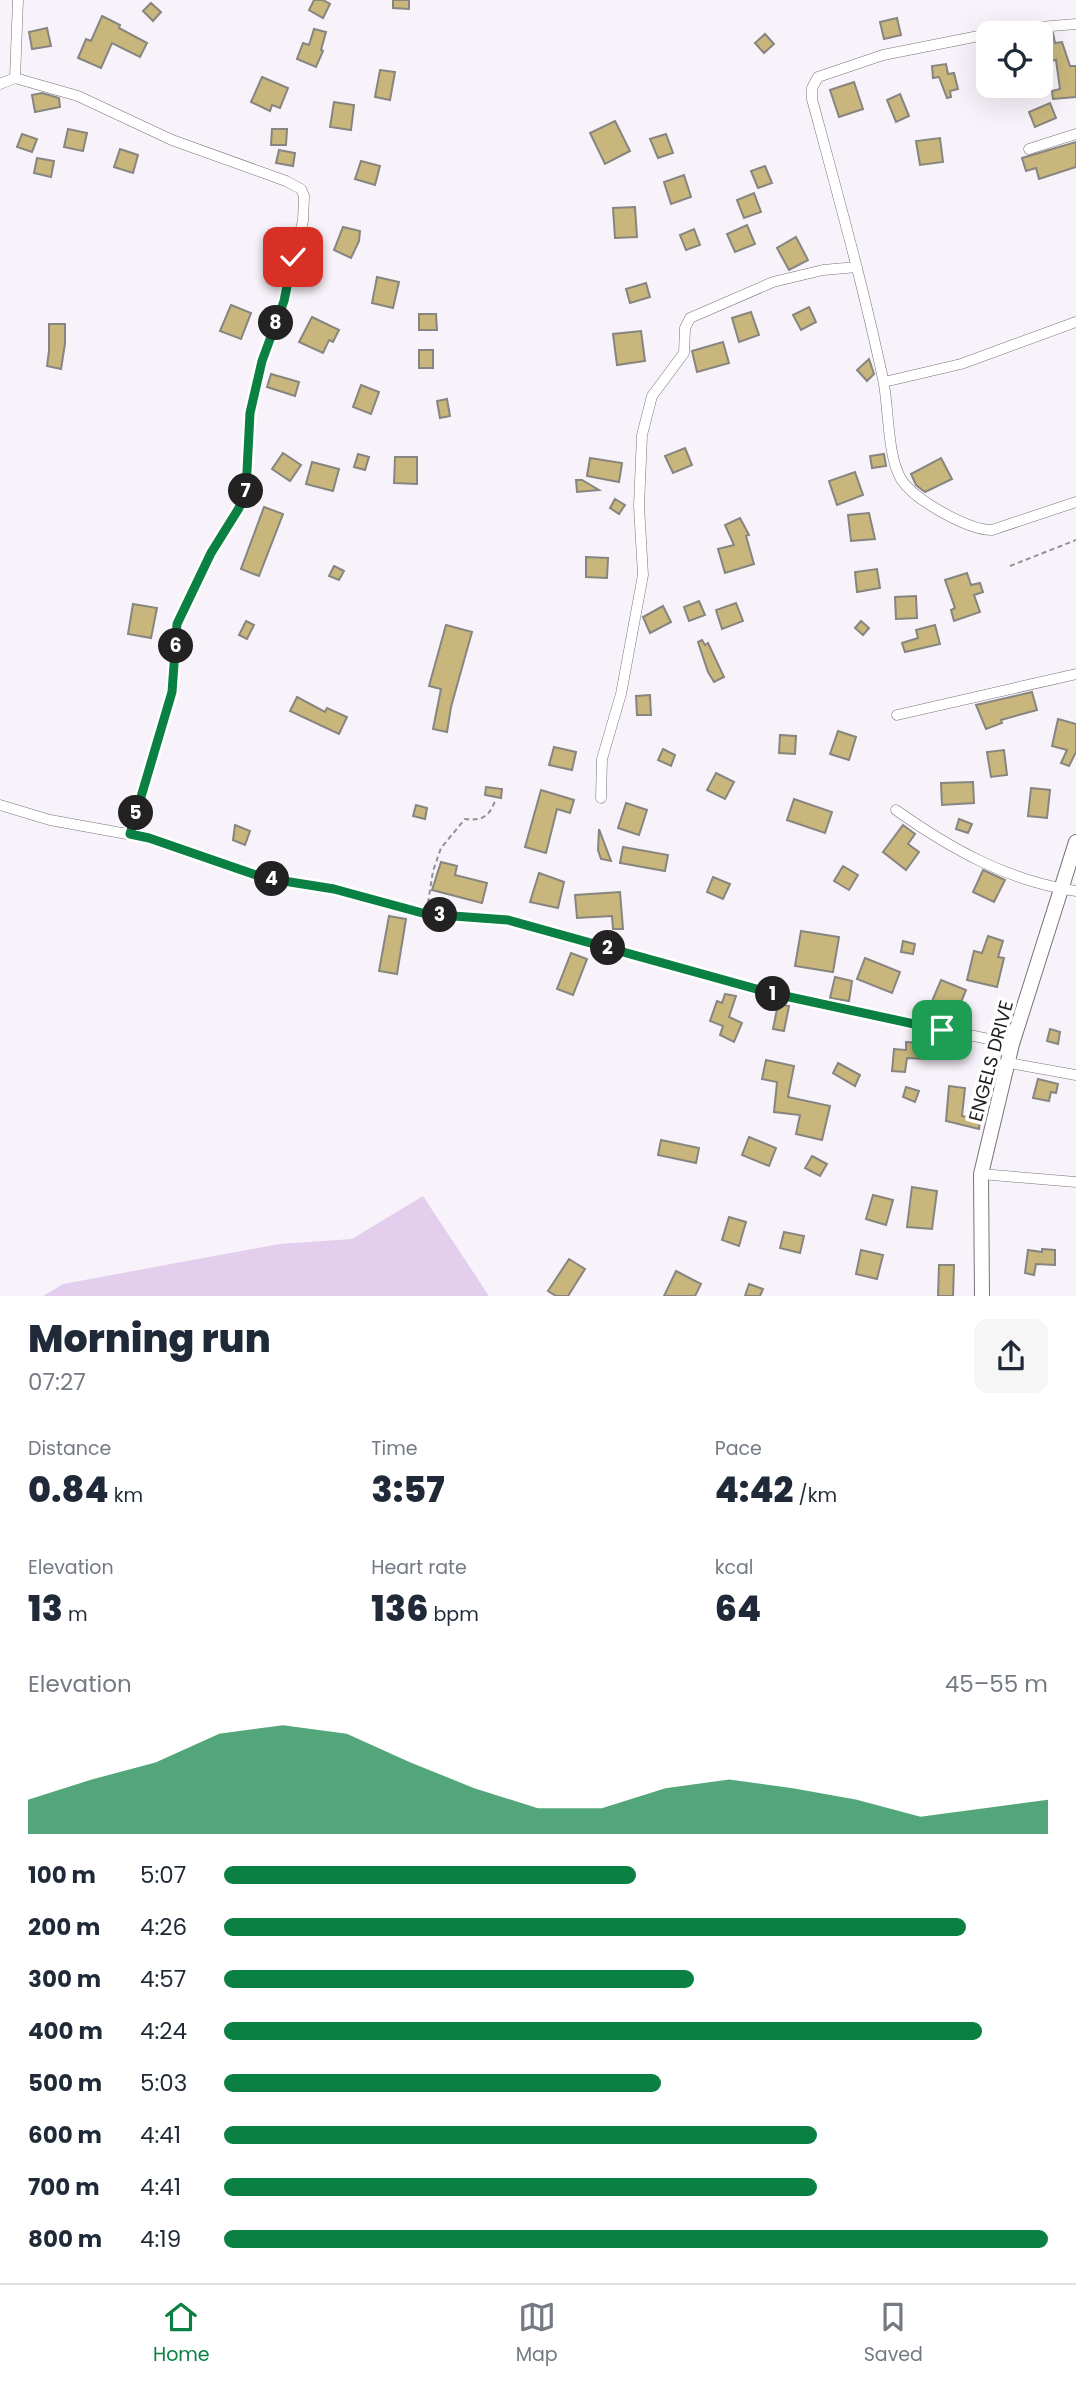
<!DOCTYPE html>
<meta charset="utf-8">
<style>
body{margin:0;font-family:Poppins,sans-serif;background:#f6f6f7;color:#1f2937;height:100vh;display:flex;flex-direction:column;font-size:26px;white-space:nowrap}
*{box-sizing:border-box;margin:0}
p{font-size:23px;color:#747a83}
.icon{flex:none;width:38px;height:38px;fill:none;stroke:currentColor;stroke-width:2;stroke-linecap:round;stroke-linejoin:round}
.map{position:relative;height:1296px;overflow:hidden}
.panel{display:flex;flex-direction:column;background:#fff;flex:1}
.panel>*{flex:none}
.fabs{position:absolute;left:976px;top:21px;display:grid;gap:14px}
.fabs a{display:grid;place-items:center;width:77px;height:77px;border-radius:14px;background:#fff;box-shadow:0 7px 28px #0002;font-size:35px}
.pin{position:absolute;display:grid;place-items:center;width:60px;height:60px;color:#fff;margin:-30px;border-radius:14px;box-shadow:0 4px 10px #0006}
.km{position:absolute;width:35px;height:35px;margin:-18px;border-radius:50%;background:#222;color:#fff;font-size:19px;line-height:35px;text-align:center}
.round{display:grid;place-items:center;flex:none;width:74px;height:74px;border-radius:14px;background:#f6f6f7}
.summary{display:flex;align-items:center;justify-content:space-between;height:119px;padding:0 28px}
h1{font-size:38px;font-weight:800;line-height:52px}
.stats{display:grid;grid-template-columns:repeat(3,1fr);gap:10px;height:119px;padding:7px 28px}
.stats div{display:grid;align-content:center}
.stats b{font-size:35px;font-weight:800}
.stats small{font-size:19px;font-weight:400}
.stats p{font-size:19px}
.chart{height:196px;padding:14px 28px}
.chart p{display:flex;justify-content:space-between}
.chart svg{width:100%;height:126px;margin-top:7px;fill:#0b8043;opacity:.7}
ul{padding:0 28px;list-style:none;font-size:23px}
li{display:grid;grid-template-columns:112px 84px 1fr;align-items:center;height:52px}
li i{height:18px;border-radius:9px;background:#0b8043}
.tab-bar{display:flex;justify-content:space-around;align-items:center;height:98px;border-top:2px solid #e0e1e3;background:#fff;font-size:19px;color:#747a83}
.tab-bar a{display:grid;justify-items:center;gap:4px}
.tab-bar .selected{color:#0b8043}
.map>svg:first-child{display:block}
</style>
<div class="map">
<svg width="1076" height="1296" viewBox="0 0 1076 1296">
<rect width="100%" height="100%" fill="#f8f3fa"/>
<path fill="#e3ceed" d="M423,1196L489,1296H43L63,1284L279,1244L352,1239Z"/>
<path fill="#c8b67c" stroke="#87857f" stroke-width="2" d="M314,0H323L330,4L323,18L309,10Z
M393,0H409V9L393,8Z
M151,3L161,12L153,21L143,11Z
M102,16L120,25L119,28L147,43L140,57L112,43L101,68L78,58L86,39L91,41Z
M897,18L901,35L884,39L880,22Z
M47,28L51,46L32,49L29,32Z
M314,29L326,32L321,50L323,51L316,67L297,59L303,43L309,45Z
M1053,33L1055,43L1062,42L1070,66H1076V97L1053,99L1052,91L1060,89L1056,60L1043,62L1041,34Z
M765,34L774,44L764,53L755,43Z
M946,64L948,74L954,73L958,89L950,91L951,97L947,98L939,77L933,78L932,66Z
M380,70L395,72L390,100L375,97Z
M262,77L288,88L280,108L272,105L270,111L251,102Z
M854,82L863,109L839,117L830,90Z
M42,93L59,98L60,107L35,112L32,95Z
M900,94L909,116L896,122L887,100Z
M334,102L354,105L351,130L330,127Z
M1050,103L1056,118L1035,127L1029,112Z
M615,121L630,151L605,164L590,133Z
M68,129L87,133L83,151L64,147Z
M272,129H287L286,145H271Z
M22,134L37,139L32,152L17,147Z
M666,134L673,153L658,158L650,139Z
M940,138L943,162L920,165L916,141Z
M1076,142V167L1039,179L1036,168L1026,171L1022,158Z
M120,149L138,155L133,173L114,167Z
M279,150L295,153L293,166L276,163Z
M37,158L54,161L51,177L34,173Z
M361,161L380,166L375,185L355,179Z
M765,166L772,183L758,188L751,171Z
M684,175L691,197L671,204L664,182Z
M754,193L761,212L744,218L737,200Z
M635,207L637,237L615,238L613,208Z
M747,225L755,244L735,252L727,234Z
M343,227L360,231L359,241L351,258L334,250Z
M694,229L700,245L686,250L680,235Z
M796,237L808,260L789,270L777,248Z
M377,277L399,282L393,308L372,303Z
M646,283L650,297L630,303L626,289Z
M231,305L251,313L241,339L220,331Z
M809,307L816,322L801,330L793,315Z
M751,312L759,335L739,342L732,318Z
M419,314H436L437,330H419Z
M312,317L339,330L333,342L329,340L323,353L299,342Z
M49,324H65V344L61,369L47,366L49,351Z
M641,331L645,361L617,365L613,334Z
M723,342L729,363L697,372L692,351Z
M419,350H433V368H419Z
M869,359L874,374L867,381L857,370Z
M271,374L299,382L295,396L267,387Z
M361,385L379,392L371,414L353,407Z
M447,399L450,416L440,418L437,401Z
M685,448L692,465L673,473L665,456Z
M283,453L301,465L290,481L272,469Z
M358,454L369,457L365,470L354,467Z
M884,454L886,466L872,468L870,456Z
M395,457H417V484L394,483Z
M590,458L622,463L619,482L587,476Z
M941,458L952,479L925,492L916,485L911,474Z
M312,462L339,469L333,491L306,484Z
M855,472L863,495L837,505L829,481Z
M576,480H582L599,490L577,492Z
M615,499L625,505L619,514L610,508Z
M264,507L283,514L259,576L241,569Z
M869,513L875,539L851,541L848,515Z
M740,518L749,535L746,536L754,564L725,573L718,549L734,545L725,525Z
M586,557L608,558L607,578L586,577Z
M334,566L344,571L339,580L329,576Z
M877,569L880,588L857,592L855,572Z
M967,573L971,585L980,583L983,592L974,595L980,612L954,621L951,610L955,608L945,580Z
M916,596L917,618L896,619L895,597Z
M699,601L705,615L689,621L684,607Z
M736,603L743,621L722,629L716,610Z
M133,604L157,608L151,638L128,634Z
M663,606L671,622L650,633L643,617Z
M246,621L254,625L247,639L239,635Z
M861,621L869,628L863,635L855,628Z
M446,625L472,632L451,707L447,732L433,729L441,689L429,686Z
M935,625L940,644L905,652L902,643L918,638L916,630Z
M702,640L705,645L708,643L724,677L714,682L708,672L698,642Z
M1032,692L1037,710L1001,720L1002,723L986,729L976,705Z
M650,695L651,715H637L636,696Z
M297,697L325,712L327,708L347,717L339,734L290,711Z
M1058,719L1076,724V752L1069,766L1061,763L1067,750L1052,746Z
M838,731L856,737L849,760L830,754Z
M780,735L796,736L795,754L779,753Z
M554,747L576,752L572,770L549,765Z
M663,749L675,755L671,766L658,760Z
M1004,750L1007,775L991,777L987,752Z
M716,773L734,782L725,799L707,790Z
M973,782L974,803L942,805L941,783Z
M486,787L502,789L501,798L485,795Z
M1031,788L1050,790L1047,818L1028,816Z
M541,790L574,800L570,813L557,809L546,853L525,847Z
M794,799L832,812L825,833L787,820Z
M626,803L647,810L639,835L618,828Z
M416,805L427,808L425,819L413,816Z
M959,819L972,824L968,833L956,829Z
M235,825L250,831L245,845L233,840Z
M903,825L915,834L908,844L919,852L906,870L883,852Z
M599,829L611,861L601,859L598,850Z
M623,847L668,855L665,871L620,863Z
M441,862L457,866L455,875L487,883L482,903L432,890Z
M843,866L858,875L849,890L834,881Z
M983,870L1005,880L994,902L973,892Z
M539,873L564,882L558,908L530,902Z
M713,877L730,884L723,899L707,892Z
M620,892L623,929H613L612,916L577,918L575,895Z
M389,916L406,919L397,974L379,971Z
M801,931L839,937L833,972L795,966Z
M988,936L1003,941L998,957L1004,958L997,987L967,980L974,951L982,953Z
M903,941L915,944L913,954L901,952Z
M571,953L587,959L573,995L557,989Z
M865,958L900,972L892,993L857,979Z
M835,977L852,981L849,1001L830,998Z
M941,980L966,990L955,1017L930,1006Z
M725,994L736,996L729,1017L742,1023L734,1042L720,1035L723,1026L710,1021L717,1001L722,1003Z
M778,1004L789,1006L784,1031L773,1029Z
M1050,1029L1060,1032L1058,1044L1047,1041Z
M906,1042L921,1043L945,1045L942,1054L927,1050L926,1059L907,1058L905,1072L892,1071L894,1049L906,1050Z
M766,1060L794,1066L788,1097L830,1106L822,1140L796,1134L800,1115L774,1112L777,1082L762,1079Z
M838,1063L860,1075L855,1086L833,1073Z
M1038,1079L1058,1084L1056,1093L1051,1092L1049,1101L1033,1098Z
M949,1086L965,1088L962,1116L980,1120L979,1129L946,1121Z
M906,1087L919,1091L915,1102L903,1097Z
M749,1137L776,1148L769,1166L742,1155Z
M661,1140L699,1148L696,1163L658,1155Z
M812,1156L827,1164L820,1176L805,1168Z
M912,1187L937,1191L932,1229L907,1227Z
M873,1195L893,1200L886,1225L866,1219Z
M729,1217L746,1222L739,1246L722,1240Z
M784,1232L804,1236L800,1253L780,1248Z
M1042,1249L1055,1250V1265L1036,1264L1034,1275L1025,1273L1028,1250L1042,1252Z
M861,1250L883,1255L877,1279L856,1274Z
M569,1259L585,1269L568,1296H556L548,1291Z
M939,1265H954L953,1296H938Z
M676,1271L701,1284L695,1296H664Z
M749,1284L763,1289L760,1296H745Z"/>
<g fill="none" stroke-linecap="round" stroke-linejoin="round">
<g stroke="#767378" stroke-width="11">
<path id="street" d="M994,33L1015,29L1076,24
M989,34L883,55L818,77L812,88V99C837,192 863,285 883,379C889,407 887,455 901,479C914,500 968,530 992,530L1076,502
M15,78L18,0
M0,84L15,78L78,96L172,140L286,181L301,189L304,196L303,221L293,257L284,301L262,361L250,413L246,490L239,508L211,553L177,624L172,692L130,834
M1029,149L1076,134
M884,382L961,364L1076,322
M897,715L1076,674
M601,798L602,759L621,694L643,575L639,506L642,435L652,396L684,353L685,328L690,318L773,282L823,270L857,267
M0,805L50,820L149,838L266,878L334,889L426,914L508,920L771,993L1012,1044
M896,810C951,849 1008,881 1076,891
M1009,1063L1076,1075
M981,1174L1076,1182"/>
</g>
<g stroke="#767378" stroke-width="16">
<path id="secondary" d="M982,1296L981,1174L1012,1044L1076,842"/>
</g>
<path stroke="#939095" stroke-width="2" stroke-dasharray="5 3.5" stroke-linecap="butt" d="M1010,566L1076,540
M428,903L433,871L441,848L465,819C482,821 489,817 495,801"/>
<use href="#street" stroke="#fff" stroke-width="10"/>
<use href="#secondary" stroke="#fff" stroke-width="14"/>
</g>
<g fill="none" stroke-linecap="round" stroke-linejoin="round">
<g stroke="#fff" stroke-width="14">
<path id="route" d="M293,257L284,301L262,361L250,413L246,490L239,508L211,553L177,624L172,692L130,834L149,838L265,878L334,889L426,914L508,920L771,993L942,1030"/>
</g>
<use href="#route" stroke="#0b8043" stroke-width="9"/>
</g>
<g text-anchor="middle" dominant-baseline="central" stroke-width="7" stroke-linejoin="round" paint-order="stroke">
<g font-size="19" fill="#211f22" stroke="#fff">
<text transform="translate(991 1061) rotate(-75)">ENGELS DRIVE</text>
</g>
</g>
</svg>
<div class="fabs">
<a><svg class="icon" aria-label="locate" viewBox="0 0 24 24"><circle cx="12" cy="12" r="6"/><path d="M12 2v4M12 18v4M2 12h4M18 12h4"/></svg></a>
</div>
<div class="pin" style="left:942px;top:1030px;background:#1e9e55"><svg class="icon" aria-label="arrive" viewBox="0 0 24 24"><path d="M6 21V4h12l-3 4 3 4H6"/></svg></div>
<div class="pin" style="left:293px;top:257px;background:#d93025"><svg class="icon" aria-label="check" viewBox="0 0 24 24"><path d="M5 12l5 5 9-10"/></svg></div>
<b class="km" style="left:773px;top:994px">1</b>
<b class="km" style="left:608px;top:948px">2</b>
<b class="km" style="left:440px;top:915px">3</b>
<b class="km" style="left:272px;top:879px">4</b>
<b class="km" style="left:136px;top:813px">5</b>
<b class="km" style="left:176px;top:646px">6</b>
<b class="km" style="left:246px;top:491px">7</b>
<b class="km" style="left:276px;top:323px">8</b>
</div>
<section class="panel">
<div class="summary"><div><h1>Morning run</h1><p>07:27</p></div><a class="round"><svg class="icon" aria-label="share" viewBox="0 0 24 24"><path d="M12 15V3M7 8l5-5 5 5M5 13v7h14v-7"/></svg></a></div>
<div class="stats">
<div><p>Distance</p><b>0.84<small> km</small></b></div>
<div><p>Time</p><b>3:57</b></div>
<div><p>Pace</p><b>4:42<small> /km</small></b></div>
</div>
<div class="stats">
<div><p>Elevation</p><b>13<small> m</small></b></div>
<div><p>Heart rate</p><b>136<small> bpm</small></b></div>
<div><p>kcal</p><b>64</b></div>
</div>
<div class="chart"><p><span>Elevation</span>45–55 m</p>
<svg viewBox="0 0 160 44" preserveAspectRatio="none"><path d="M0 44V32L10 25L20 19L30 9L40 6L50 9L60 19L70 28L80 35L90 35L100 28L110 25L120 28L130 32L140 38L150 35L160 32V44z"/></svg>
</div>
<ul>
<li><b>100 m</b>5:07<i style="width:50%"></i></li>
<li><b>200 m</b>4:26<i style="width:90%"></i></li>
<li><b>300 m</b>4:57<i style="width:57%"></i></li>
<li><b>400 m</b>4:24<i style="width:92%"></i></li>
<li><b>500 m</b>5:03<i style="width:53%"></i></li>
<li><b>600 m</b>4:41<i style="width:72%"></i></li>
<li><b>700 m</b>4:41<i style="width:72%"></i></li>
<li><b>800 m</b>4:19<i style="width:100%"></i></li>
</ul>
</section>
<nav class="tab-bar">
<a class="selected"><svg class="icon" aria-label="home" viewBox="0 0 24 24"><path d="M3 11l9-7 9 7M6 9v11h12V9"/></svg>Home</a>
<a><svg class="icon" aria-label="map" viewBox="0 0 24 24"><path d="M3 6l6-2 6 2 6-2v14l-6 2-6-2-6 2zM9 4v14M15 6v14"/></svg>Map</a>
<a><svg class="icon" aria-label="saved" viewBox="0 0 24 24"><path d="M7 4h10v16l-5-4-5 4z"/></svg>Saved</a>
</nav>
